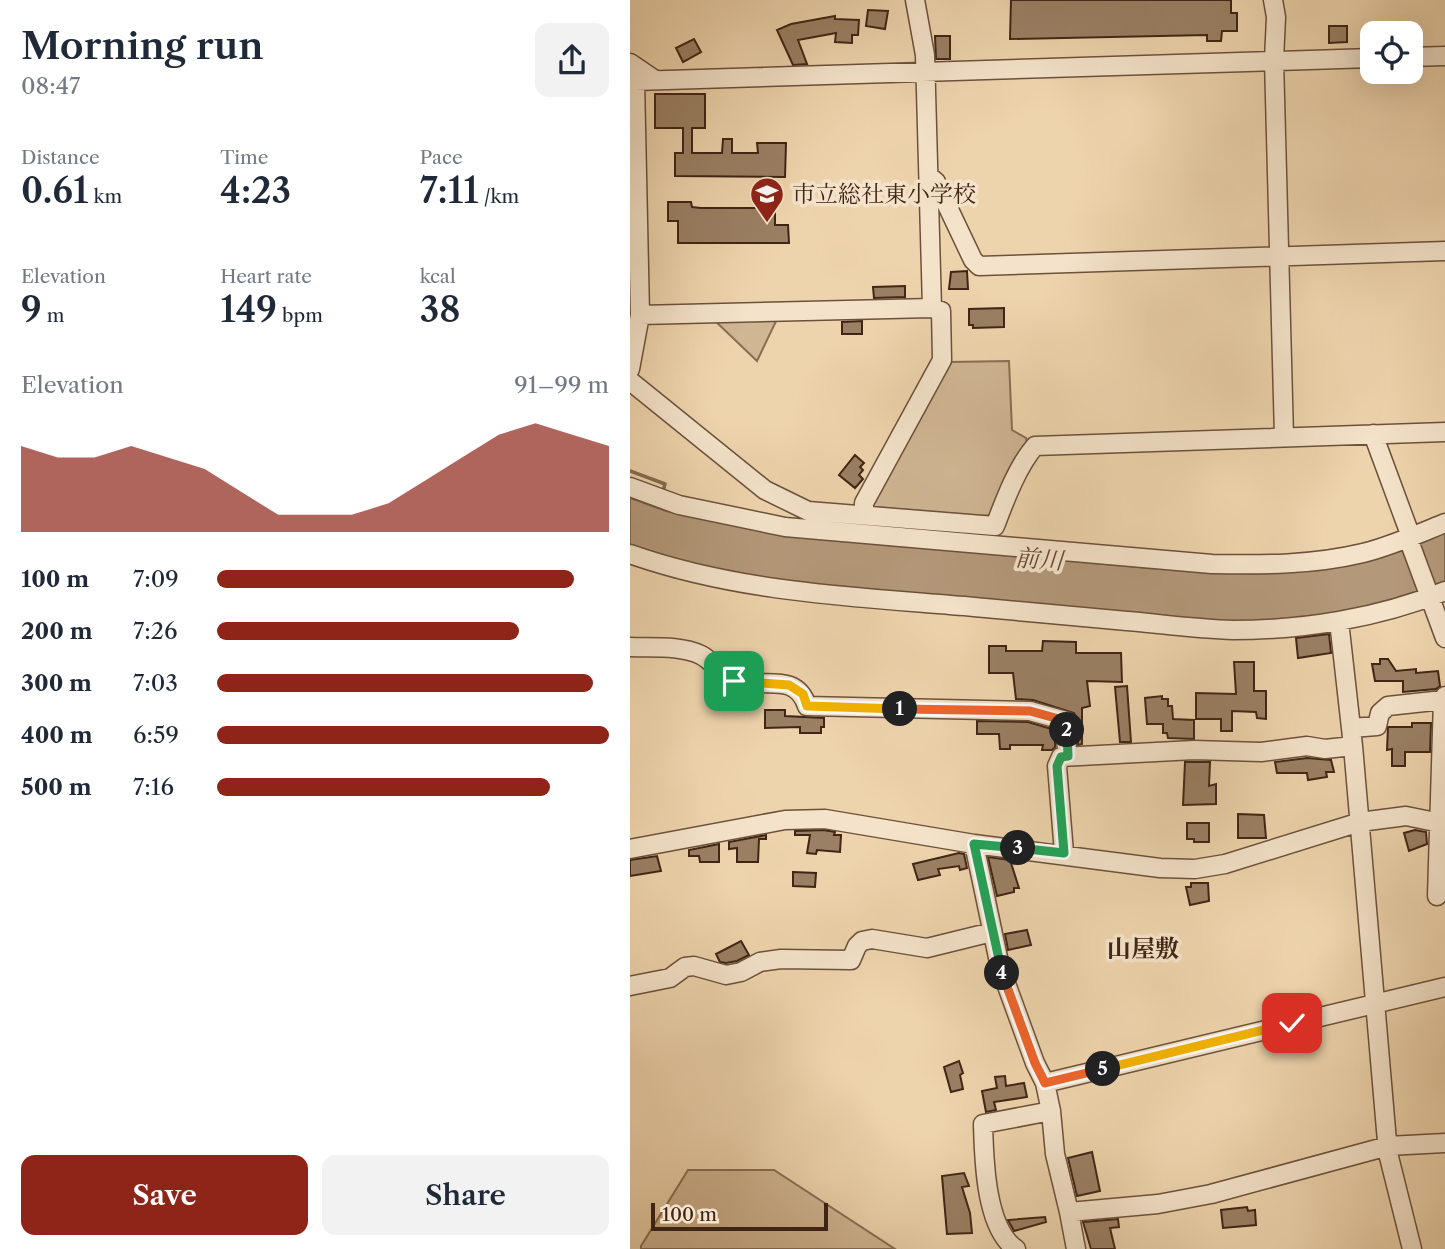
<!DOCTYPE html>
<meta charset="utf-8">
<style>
body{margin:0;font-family:"Libre Caslon Text","Noto Serif JP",serif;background:#f2f2f3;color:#1f2937;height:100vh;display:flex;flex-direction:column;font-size:26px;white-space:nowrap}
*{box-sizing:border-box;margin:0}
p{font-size:23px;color:#747a83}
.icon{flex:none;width:38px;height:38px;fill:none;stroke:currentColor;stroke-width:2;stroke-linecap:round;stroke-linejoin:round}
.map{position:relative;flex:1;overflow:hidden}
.sheet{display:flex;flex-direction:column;background:#fff;width:630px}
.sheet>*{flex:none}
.tools{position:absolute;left:730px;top:21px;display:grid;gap:14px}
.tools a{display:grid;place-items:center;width:63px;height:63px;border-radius:14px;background:#fff;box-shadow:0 7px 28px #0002;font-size:35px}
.scale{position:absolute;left:21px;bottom:18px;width:177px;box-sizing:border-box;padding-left:7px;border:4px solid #402515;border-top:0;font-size:19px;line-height:24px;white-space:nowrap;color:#402515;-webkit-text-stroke:5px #f4e3ca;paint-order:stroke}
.pin{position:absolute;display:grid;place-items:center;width:60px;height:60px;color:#fff;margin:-30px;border-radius:14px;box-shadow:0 4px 10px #0006}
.km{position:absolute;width:35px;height:35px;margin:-18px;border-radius:50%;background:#222;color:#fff;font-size:19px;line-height:35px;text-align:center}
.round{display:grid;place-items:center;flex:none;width:74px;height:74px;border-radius:14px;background:#f2f2f3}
.head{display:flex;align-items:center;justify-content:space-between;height:119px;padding:0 21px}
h1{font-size:38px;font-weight:600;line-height:52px}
.figures{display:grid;grid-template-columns:repeat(3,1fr);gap:10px;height:119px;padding:7px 21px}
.figures div{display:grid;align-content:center}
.figures b{font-size:35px;font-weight:600}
.figures small{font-size:19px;font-weight:400}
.figures p{font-size:19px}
.chart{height:196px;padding:14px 21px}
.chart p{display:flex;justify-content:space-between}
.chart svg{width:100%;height:126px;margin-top:7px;fill:#8f2418;opacity:.7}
.cta{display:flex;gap:14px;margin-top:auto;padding:14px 21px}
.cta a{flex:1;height:80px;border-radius:14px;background:#8f2418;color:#fff;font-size:28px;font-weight:600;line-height:80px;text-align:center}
.cta a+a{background:#f2f2f3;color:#1f2937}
ul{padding:0 21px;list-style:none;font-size:23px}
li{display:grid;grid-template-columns:112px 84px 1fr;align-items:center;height:52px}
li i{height:18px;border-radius:9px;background:#8f2418}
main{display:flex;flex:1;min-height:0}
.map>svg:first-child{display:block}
</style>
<main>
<section class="sheet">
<div class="head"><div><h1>Morning run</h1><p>08:47</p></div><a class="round"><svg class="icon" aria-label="share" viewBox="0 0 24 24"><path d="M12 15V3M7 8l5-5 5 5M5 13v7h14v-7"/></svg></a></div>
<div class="figures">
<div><p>Distance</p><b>0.61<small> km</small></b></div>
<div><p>Time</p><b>4:23</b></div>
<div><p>Pace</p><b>7:11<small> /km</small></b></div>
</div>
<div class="figures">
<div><p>Elevation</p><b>9<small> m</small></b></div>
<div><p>Heart rate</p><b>149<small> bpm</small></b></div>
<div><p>kcal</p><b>38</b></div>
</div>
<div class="chart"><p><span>Elevation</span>91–99 m</p>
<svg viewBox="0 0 160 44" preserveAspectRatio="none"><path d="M0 44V14L10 18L20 18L30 14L40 18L50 22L60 30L70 38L80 38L90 38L100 34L110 26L120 18L130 10L140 6L150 10L160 14V44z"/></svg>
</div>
<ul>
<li><b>100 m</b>7:09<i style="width:91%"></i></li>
<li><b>200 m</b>7:26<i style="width:77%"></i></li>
<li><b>300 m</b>7:03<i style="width:96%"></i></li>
<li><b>400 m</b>6:59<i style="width:100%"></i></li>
<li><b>500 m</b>7:16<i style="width:85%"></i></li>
</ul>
<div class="cta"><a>Save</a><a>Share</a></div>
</section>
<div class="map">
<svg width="815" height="1249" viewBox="0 0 815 1249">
<rect width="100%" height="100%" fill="#eed4ad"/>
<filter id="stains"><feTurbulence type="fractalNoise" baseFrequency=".00286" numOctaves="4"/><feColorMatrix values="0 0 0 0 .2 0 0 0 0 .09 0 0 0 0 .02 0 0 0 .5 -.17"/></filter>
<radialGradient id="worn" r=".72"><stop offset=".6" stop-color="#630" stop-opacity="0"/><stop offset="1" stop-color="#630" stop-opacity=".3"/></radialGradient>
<path fill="#d0b693" stroke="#886e54" stroke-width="2" d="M148,317L127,361L82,318Z
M379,361L382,430L396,438L397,443L361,515L352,516L244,507L241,503L319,362Z
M58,1170H144L265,1249H11V1246Z"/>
<path fill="#b39879" stroke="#856a51" stroke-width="2" d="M0,498L36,511L139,532L518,568L624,574L691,570L764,552L815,532V584L764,601L682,620L595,622L149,582L53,565L0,545Z"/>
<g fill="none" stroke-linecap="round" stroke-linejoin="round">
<path stroke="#856a51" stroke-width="3.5" d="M0,471L35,484L33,492"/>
</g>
<path fill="#9a8064" stroke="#402515" stroke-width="2" d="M381,0H601V13H607V31H592L591,41H577V35L380,39Z
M238,10L258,11L255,29L236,26Z
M205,16V19L229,20L228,35H222V43L205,42L206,33L168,40L177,64L163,65L147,30L161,24Z
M699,26H717V42L699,43Z
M305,36H320V59H306Z
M64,39L71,52L53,62L46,48Z
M25,94H75V128H62V153H92L93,139H102V153H128L127,143H156L155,177L45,176V153H53V128H25Z
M38,202H61L62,207L71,208H145V225H158L159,243H48V221H38Z
M337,271L338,289H319L321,272Z
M275,286V297L244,298L243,287Z
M374,308V327L343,328V325H339V309Z
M232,321V334H212V322Z
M225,455L234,463L230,467L233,470L229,475L233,479L225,488L209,475Z
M699,634L701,653L668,658L666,638Z
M413,641L446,642V653H491L492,682L457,681L460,706L452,708V744L448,745L447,721L444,713L403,700L386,699L383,673H359V646H376V651H412Z
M750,659H758L766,671L786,669V673L808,671L810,686L806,689L773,692V681H745L742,664H750Z
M604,662H624V691H636V719L627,718L626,712L602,711V731H591V719H566V693L606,694Z
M497,686L501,742H490L485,687Z
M532,696V699H538V706H542L543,719L564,720V739L538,738L537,733H533V724H517L515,698Z
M135,710H155V716L194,718V727H191V733H170V727L135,728Z
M347,721L398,722L425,730V747L422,750H412L413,745H380V749H370L369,734H347Z
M782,723H801L800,752H775V766H762V749L757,750L758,727H782Z
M677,758L701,760L704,772H696L697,777L678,780L677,773H647L645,762Z
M555,762H580L579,786L586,784V804L553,805Z
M608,814L634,815L636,838H608Z
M557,823H579V842H564V839H557Z
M194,830L205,832L204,835H211L210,852L187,850L186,854L177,853L180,835H165V831Z
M785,830L796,832L797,844L779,851L774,833Z
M136,835V839H129L128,862H107V848L99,849V842Z
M89,844V862H70L69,856H59V850Z
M329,853L334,854L337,868L330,870L329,866L308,869L310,875L288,880L283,864Z
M27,856L31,871L0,876V860Z
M358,857L380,860L389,888H384V892L367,896Z
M163,872L186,873L185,887L163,886Z
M561,883H578L579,901L560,905L556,887H561Z
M397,930L401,945L378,950L375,934Z
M111,941L119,955L107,961L96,963L90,962L86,954Z
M329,1061L333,1073L330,1075L333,1089L321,1092L314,1067Z
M375,1076L376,1086L394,1083L397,1097L364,1102L366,1110L356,1112L352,1091L367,1088L365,1077Z
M462,1152L470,1191L447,1196L438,1158Z
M334,1173L339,1186L332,1187L340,1213L342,1233L317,1234L312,1176Z
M617,1207L618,1211L625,1210L626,1225L593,1228L591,1210Z
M415,1217L416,1222L384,1231L378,1220Z
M488,1219L489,1227L480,1228L485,1249H461L453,1222Z"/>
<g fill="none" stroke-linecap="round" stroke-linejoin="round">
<g stroke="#6c513b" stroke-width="21">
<path id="minor" d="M643,0L646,17L644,60L654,437
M780,57L815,56
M0,63L25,80
M0,83L5,81L742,58
M299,176L306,182L343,260L349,266L815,251
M10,315L302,308L295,55L285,0
M0,369L10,315L5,81
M0,381L135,490L178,511L365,526C375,500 387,467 405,446L815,432
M743,434L781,537
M0,487L49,505L155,527L582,564C633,565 683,565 733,553C761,546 788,534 815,523
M234,515V503L312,360L311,311L302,308
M778,538L815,638
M0,554C110,593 228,597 344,607C395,612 446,616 497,621C532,624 568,629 603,630C674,630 749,618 815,591
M709,621L723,746L758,1153L782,1249
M0,647C22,648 50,645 71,655C83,661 93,677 106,681C132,689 166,671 177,706L400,711L436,721L437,756
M721,728L747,726L750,713L758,706L813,700L815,696
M344,844L370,967L405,1063L415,1083L421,1111L425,1154L439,1212L528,1204L581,1194L758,1146L815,1143
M0,849L155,820L195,819L344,844L530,868L565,869L595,864L730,822L776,816L815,824
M434,853L427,766L431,757L564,750L631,752L677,746L695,749L723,746
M807,896L813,700
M0,986L40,978L55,967L64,966L96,975L111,972L130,962L151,959L221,960L227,946L232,941L242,939L297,948L362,932
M415,1083L815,987
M439,1212L446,1249
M386,1249C355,1228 354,1158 353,1124L421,1111"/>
</g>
<use href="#minor" stroke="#f4e3ca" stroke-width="18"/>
</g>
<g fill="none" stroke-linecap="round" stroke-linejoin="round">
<g stroke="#fff" stroke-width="14">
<path id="split-1" d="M104,681L159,685L173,694L177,706L270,709"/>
</g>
<g stroke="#fff" stroke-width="14">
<path id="split-2" d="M270,709L400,711L436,721L437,730"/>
</g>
<g stroke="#fff" stroke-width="14">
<path id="split-3" d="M388,848L434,853L427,766L431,757L438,756L437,730"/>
</g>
<g stroke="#fff" stroke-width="14">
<path id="split-4" d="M372,973L344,844L388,848"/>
</g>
<g stroke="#fff" stroke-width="14">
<path id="split-5" d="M372,973L405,1063L415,1083L473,1069"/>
</g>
<g stroke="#fff" stroke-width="14">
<path id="split-6" d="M473,1069L662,1023"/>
</g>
<use href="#split-1" stroke="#f5b400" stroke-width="9"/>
<use href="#split-2" stroke="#f0652b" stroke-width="9"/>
<use href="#split-3" stroke="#22a559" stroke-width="9"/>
<use href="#split-4" stroke="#22a559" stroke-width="9"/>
<use href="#split-5" stroke="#f0652b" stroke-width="9"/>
<use href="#split-6" stroke="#f5b400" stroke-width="9"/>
</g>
<defs>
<g id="school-pin" transform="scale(1.75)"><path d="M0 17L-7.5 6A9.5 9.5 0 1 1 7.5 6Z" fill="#8f2418" stroke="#f4e3ca"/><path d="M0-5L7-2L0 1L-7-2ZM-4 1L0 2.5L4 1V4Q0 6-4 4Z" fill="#fff"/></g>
</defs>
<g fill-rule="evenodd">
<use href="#school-pin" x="137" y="194"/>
</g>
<g text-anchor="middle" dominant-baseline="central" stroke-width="7" stroke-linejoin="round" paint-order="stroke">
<g font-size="23" fill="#402515" stroke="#f4e3ca" text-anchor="start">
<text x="162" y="194">市立総社東小学校</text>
</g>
<g font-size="24" font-style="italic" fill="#624833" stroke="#f4e3ca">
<text transform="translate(409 559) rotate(4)">前川</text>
</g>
<g font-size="24" font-weight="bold" fill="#402515" stroke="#f4e3ca">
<text x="513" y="948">山屋敷</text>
</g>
</g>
<rect width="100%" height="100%" filter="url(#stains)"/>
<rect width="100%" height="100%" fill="url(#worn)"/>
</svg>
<div class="tools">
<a><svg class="icon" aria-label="locate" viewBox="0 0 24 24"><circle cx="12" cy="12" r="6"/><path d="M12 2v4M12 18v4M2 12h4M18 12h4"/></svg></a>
</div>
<div class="scale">100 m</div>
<div class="pin" style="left:104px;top:681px;background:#1e9e55"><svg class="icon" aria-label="arrive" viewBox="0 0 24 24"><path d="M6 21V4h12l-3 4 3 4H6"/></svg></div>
<div class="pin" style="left:662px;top:1023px;background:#d93025"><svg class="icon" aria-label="check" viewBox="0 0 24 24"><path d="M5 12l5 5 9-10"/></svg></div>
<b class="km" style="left:270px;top:709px">1</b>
<b class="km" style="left:437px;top:730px">2</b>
<b class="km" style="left:388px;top:848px">3</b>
<b class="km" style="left:372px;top:973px">4</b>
<b class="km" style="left:473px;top:1069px">5</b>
</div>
</main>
